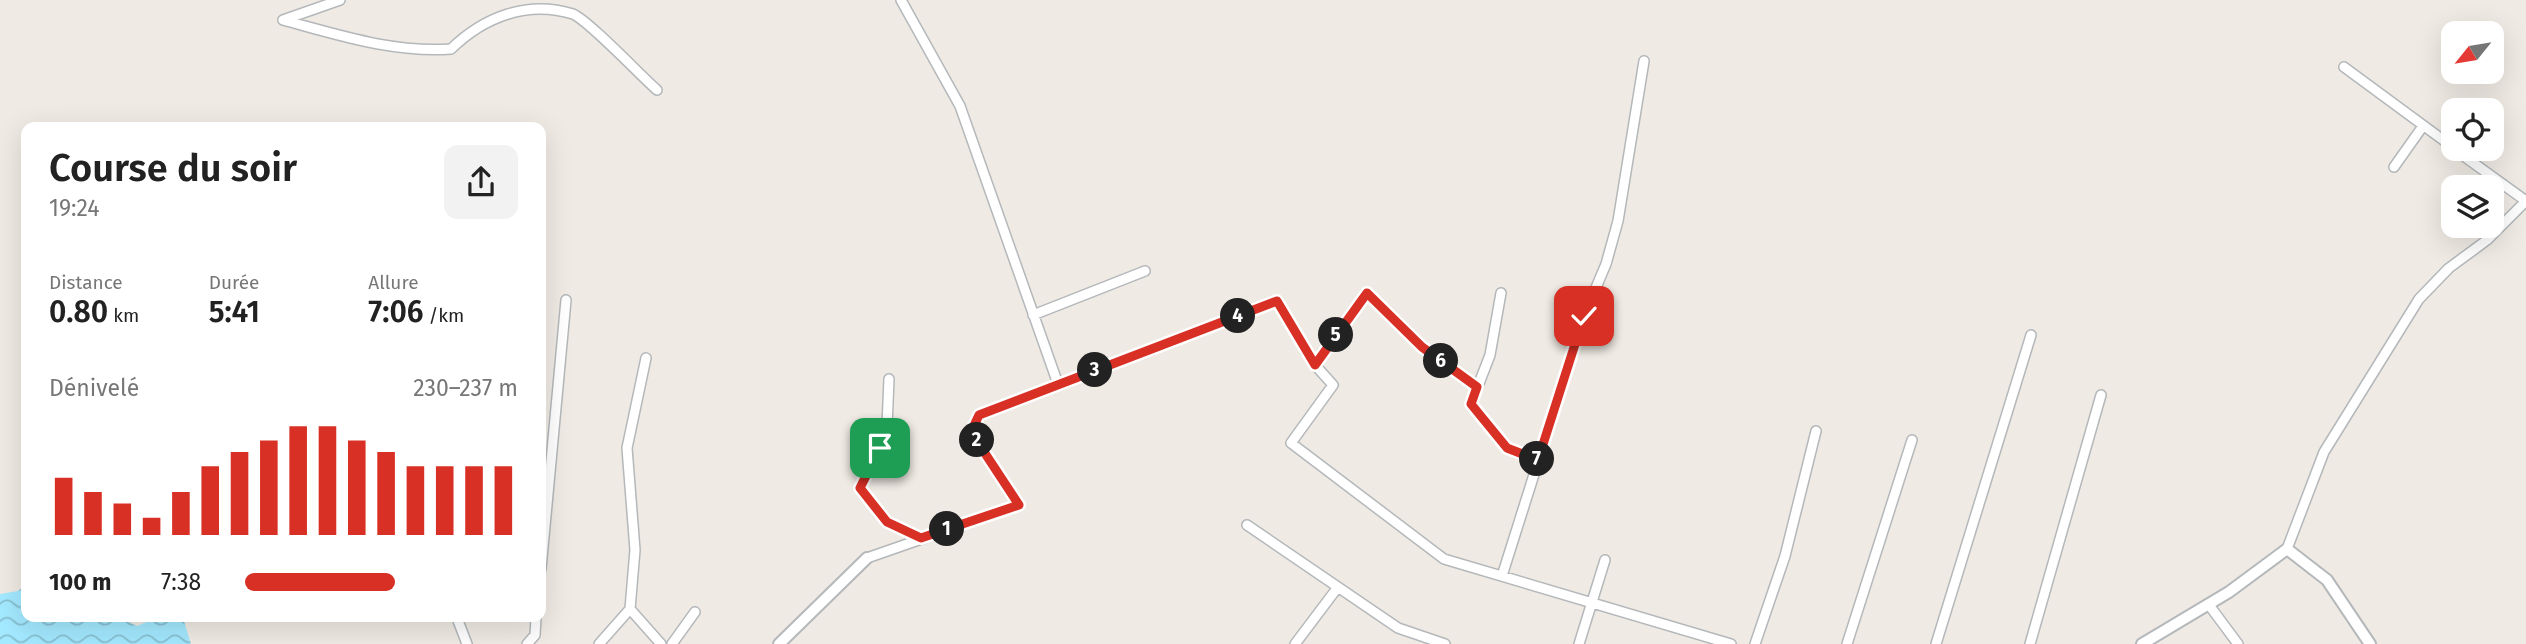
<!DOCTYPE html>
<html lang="fr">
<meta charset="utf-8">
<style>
body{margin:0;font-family:"Fira Sans",sans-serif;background:#f2f2f2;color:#222;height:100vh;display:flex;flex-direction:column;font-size:26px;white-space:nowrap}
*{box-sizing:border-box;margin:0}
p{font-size:23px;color:#767676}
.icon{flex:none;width:38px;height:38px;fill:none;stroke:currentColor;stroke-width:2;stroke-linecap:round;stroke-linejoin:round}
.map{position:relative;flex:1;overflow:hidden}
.side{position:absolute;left:21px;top:122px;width:525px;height:500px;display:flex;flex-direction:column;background:#fff;border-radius:14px;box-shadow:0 7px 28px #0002}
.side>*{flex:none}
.needle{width:46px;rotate:240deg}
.buttons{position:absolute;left:2441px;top:21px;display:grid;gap:14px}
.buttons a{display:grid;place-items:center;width:63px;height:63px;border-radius:14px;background:#fff;box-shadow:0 7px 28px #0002;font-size:35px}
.pin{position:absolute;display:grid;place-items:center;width:60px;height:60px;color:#fff;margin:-30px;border-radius:14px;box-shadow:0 4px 10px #0006}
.km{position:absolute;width:35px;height:35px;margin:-18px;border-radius:50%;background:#222;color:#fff;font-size:19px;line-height:35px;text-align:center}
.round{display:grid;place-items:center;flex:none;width:74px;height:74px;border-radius:14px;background:#f2f2f2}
.headline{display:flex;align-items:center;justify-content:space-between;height:119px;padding:0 28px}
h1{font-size:38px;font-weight:600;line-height:52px}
.figures{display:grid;grid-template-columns:repeat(3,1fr);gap:10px;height:119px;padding:7px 28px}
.figures div{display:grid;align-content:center}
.figures b{font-size:30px;font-weight:600}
.figures small{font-size:19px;font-weight:400}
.figures p{font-size:19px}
.chart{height:196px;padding:14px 28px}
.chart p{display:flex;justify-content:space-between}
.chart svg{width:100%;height:126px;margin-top:7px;stroke:#d93025;stroke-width:6}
ul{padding:0 28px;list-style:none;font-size:23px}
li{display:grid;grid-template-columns:112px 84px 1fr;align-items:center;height:52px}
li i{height:18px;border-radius:9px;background:#d93025}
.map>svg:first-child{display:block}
</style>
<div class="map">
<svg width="2526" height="644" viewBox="0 0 2526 644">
<defs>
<pattern id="water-waves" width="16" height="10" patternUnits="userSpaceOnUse" patternTransform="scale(1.75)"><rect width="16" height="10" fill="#a3e9ff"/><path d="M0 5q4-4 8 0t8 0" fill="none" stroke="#88c0d2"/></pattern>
</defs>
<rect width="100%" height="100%" fill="#efeae3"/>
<path fill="url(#water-waves)" d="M26,584V618H120L137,626L149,621L183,618L191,644H0V594L18,591Z"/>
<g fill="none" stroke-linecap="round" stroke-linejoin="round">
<g stroke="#b4b8bb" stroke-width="12">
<path id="minor" d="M901,0L960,106L1058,384
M283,20C339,35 393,53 451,49C484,17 527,0 573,14C589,21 640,75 657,90
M283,20L340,0
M2344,67L2454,148
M2454,149L2526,201
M2394,167L2423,126
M1501,293L1490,355L1471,404L1507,448L1538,460
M1033,315L1145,271
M1315,365L1367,293L1422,347L1477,387
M889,379L887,426L860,488L887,522L921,538
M1247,525L1398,628L1445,644
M2287,549L2324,452L2419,299L2449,268L2487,240L2526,201
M867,558L1019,505L971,432L979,415L1277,301L1315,365L1333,385L1291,443L1444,559L1731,644
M541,569L566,300
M1502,576L1584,316L1606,264L1618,221L1644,61
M2209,605L2238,644
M630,609L661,644
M457,618L467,644
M527,644L535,635L536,618
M599,644L630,609L635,550L627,448L646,358
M672,644L695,612
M1295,644L1338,587
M1579,644L1605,560
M1755,644L1785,556L1816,431
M1847,644L1912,440
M1936,644L2031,335
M2030,644L2101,395"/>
</g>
<g stroke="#b4b8bb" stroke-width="14">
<path id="tertiary" d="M779,644L867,558
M2142,644L2229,592L2287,549L2327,580L2370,644"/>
</g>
<use href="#minor" stroke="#fff" stroke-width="9"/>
<use href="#tertiary" stroke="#fff" stroke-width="10"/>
</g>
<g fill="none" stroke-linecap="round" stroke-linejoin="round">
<g stroke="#fff" stroke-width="14">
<path id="route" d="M880,448L860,488L887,522L921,538L1019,505L971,432L979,415L1277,301L1315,365L1367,293L1422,347L1477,387L1471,404L1507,448L1538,460L1584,316"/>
</g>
<use href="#route" stroke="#d93025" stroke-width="9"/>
</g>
</svg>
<div class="buttons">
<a><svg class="needle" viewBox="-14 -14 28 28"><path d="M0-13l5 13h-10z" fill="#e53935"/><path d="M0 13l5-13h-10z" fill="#767676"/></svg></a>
<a><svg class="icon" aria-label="locate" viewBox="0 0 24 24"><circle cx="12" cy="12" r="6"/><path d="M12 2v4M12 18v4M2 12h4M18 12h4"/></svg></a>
<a><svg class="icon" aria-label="layers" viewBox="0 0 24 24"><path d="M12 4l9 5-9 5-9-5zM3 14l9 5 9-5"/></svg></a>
</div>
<div class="pin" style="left:880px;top:448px;background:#1e9e55"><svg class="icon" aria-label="arrive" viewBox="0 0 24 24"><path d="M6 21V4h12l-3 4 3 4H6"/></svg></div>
<div class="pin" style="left:1584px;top:316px;background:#d93025"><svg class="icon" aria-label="check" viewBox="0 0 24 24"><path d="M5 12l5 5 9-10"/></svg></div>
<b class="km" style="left:947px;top:529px">1</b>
<b class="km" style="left:977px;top:440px">2</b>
<b class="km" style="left:1095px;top:370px">3</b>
<b class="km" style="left:1238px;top:316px">4</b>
<b class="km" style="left:1336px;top:335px">5</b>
<b class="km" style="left:1441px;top:361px">6</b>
<b class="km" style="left:1537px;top:459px">7</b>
<section class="side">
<div class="headline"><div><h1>Course du soir</h1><p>19:24</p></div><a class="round"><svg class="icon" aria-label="share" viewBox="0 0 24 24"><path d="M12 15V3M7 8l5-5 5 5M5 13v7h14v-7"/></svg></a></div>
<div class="figures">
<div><p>Distance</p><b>0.80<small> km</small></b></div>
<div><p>Durée</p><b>5:41</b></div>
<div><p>Allure</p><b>7:06<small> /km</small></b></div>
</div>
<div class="chart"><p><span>Dénivelé</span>230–237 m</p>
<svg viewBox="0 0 160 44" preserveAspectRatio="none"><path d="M5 44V24M15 44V29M25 44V33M35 44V38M45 44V29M55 44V20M65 44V15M75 44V11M85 44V6M95 44V6M105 44V11M115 44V15M125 44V20M135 44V20M145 44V20M155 44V20"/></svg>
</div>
<ul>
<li><b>100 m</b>7:38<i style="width:55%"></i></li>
</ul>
</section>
</div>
